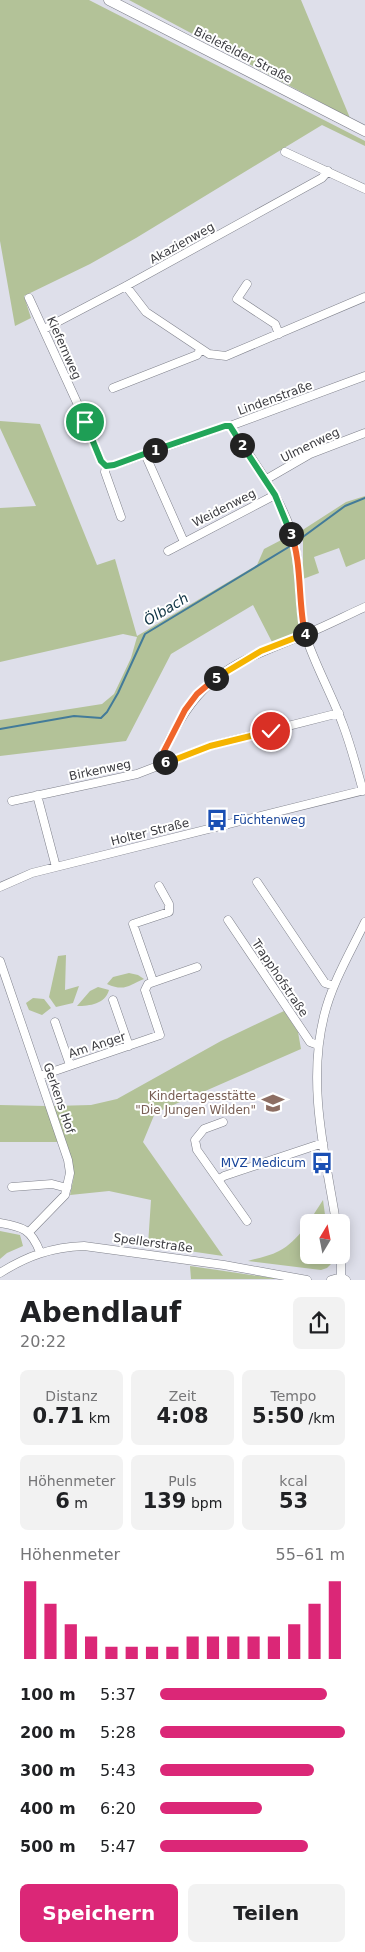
<!DOCTYPE html>
<html lang="de">
<meta charset="utf-8">
<style>
body{margin:0;font-family:"DejaVu Sans",sans-serif;background:#f2f2f2;color:#202124;height:100vh;display:flex;flex-direction:column;font-size:19px;white-space:nowrap}
*{box-sizing:border-box;margin:0}
p{font-size:16px;color:#757577}
.icon{flex:none;width:28px;height:28px;fill:none;stroke:currentColor;stroke-width:2;stroke-linecap:round;stroke-linejoin:round}
.map{position:relative;height:1280px;overflow:hidden}
.drawer{display:flex;flex-direction:column;background:#fff;flex:1}
.drawer>*{flex:none}
.needle{width:32px;rotate:10deg}
.fabs{position:absolute;left:300px;top:1214px;display:grid;gap:10px}
.fabs a{display:grid;place-items:center;width:50px;height:50px;border-radius:8px;background:#fff;box-shadow:0 2px 12px #0003;font-size:25px}
.pin{position:absolute;display:grid;place-items:center;width:42px;height:42px;color:#fff;margin:-21px;border:2px solid #fff;border-radius:50%;box-shadow:0 1px 5px #0007}
.km{position:absolute;width:25px;height:25px;margin:-12px;border-radius:50%;background:#222;color:#fff;font-size:14px;line-height:25px;text-align:center}
.round{display:grid;place-items:center;flex:none;width:52px;height:52px;border-radius:8px;background:#f2f2f2}
.summary{display:flex;align-items:center;justify-content:space-between;height:85px;padding:0 20px}
h1{font-size:28px;font-weight:700;line-height:38px}
.metrics{display:grid;grid-template-columns:repeat(3,1fr);gap:8px;height:85px;padding:5px 20px}
.metrics div{display:grid;align-content:center;border-radius:8px;background:#f2f2f2;text-align:center}
.metrics b{font-size:21px;font-weight:700}
.metrics small{font-size:14px;font-weight:400}
.metrics p{font-size:14px}
.chart{height:140px;padding:10px 20px}
.chart p{display:flex;justify-content:space-between}
.chart svg{width:100%;height:90px;margin-top:5px;stroke:#db2777;stroke-width:6}
.button{display:flex;gap:10px;margin-top:auto;padding:10px 20px}
.button a{flex:1;height:58px;border-radius:8px;background:#db2777;color:#fff;font-size:20px;font-weight:700;line-height:58px;text-align:center}
.button a+a{background:#f2f2f2;color:#202124}
ul{padding:0 20px;list-style:none;font-size:16px}
li{display:grid;grid-template-columns:80px 60px 1fr;align-items:center;height:38px}
li i{height:12px;border-radius:6px;background:#db2777}
.map>svg:first-child{display:block}
</style>
<div class="map">
<svg width="365" height="1280" viewBox="0 0 365 1280">
<rect width="100%" height="100%" fill="#dedfea"/>
<path fill="#b3c298" d="M0,0H89L365,141V146L322,125L136,238L90,264L24,296L31,318L15,326L0,241Z
M129,0H301L350,118Z
M0,421L40,424L97,565L115,559L137,636L257,565L264,549L287,537L291,549L300,627L298,632L272,642L253,605L171,654L126,741L0,756V720L102,704L114,694L131,658L137,637L123,634L0,662V508L36,506L0,428Z
M365,496V559L346,567L339,548L314,557L319,573L303,579V542L301,531L346,502Z
M66,955L65,990L79,986L73,1003L56,1007L49,997L58,956Z
M129,973L138,975L144,979C129,985 125,992 107,984L113,977Z
M98,987L109,990C105,1004 90,1006 77,1006L90,991Z
M33,998L44,999L51,1008L42,1015L29,1010L26,1003Z
M284,1011L298,1032L301,1049L155,1113L143,1142L223,1256L148,1245L151,1200L109,1191L70,1195L74,1176L53,1106L91,1105L117,1099L221,1041Z
M0,1105L46,1106L58,1142H0Z
M323,1200L326,1222H309V1255H330L331,1264L327,1268L321,1270L248,1261C258,1258 270,1256 279,1251C299,1241 311,1218 323,1200Z
M0,1231L20,1235L23,1246L7,1253L0,1259Z
M190,1266L279,1279H191Z"/>
<g fill="none" stroke-linecap="round" stroke-linejoin="round">
<path stroke="#437b99" stroke-width="2" d="M296,542L345,506L365,498
M0,729L74,716L101,718L107,712L118,693L145,634L292,545"/>
<g stroke="#7f818b" stroke-width="9">
<path id="minor" d="M285,152L365,189
M247,284L237,299L275,324L279,334
M126,286L146,312L209,354L226,356L365,297
M29,298L79,407L101,461L106,466
M44,329L126,286L322,178L328,171
M113,388L197,355L201,349
M230,426C254,463 288,505 296,550C301,579 298,609 306,637C316,667 332,695 343,725C351,746 357,769 363,791
M145,454L184,542
M106,466L114,465L225,426H230L365,376
M106,466L105,472L121,517
M265,480L310,454L365,433
M168,551L275,495
M165,763C163,747 168,742 176,728C207,669 248,658 306,634C326,626 345,616 365,607
M37,795L56,867
M12,801L137,774L210,746L339,713
M257,882L325,983L334,986
M0,887L32,873L365,790
M228,920L310,1042L318,1045
M0,961L68,1160L70,1173L65,1195L29,1232
M153,981L133,924L169,912V904L159,886
M113,1000L129,1046
M55,1022L70,1065
M40,1076L160,1035L145,990L148,984L197,967
M223,1122L204,1129L195,1140L197,1150L247,1221
M218,1180L224,1176L323,1143
M12,1187L52,1184L67,1188
M336,1222C325,1154 307,1084 324,1016C332,983 350,953 365,922
M0,1223C23,1227 31,1229 40,1252
M341,1255V1277
M0,1273C27,1256 52,1247 84,1246L224,1265L307,1280
M331,1280L341,1277L346,1280"/>
</g>
<g stroke="#7f818b" stroke-width="11">
<path id="major" d="M109,0L365,131"/>
</g>
<use href="#minor" stroke="#fff" stroke-width="8"/>
<use href="#major" stroke="#fff" stroke-width="10"/>
</g>
<g fill="none" stroke-linecap="round" stroke-linejoin="round">
<g stroke="#fff" stroke-width="10">
<path id="split-1" d="M85,422L101,461L106,466L114,465L155,450"/>
</g>
<g stroke="#fff" stroke-width="10">
<path id="split-2" d="M155,450L225,426H230L242,445"/>
</g>
<g stroke="#fff" stroke-width="10">
<path id="split-3" d="M242,445L275,495L291,534"/>
</g>
<g stroke="#fff" stroke-width="10">
<path id="split-4" d="M291,534C302,561 298,603 305,634"/>
</g>
<g stroke="#fff" stroke-width="10">
<path id="split-5" d="M216,678L261,651L305,634"/>
</g>
<g stroke="#fff" stroke-width="10">
<path id="split-6" d="M165,762L164,751L185,710L197,694L216,678"/>
</g>
<g stroke="#fff" stroke-width="10">
<path id="split-7" d="M165,762L166,763L210,746L271,731"/>
</g>
<use href="#split-1" stroke="#22a559" stroke-width="6"/>
<use href="#split-2" stroke="#22a559" stroke-width="6"/>
<use href="#split-3" stroke="#22a559" stroke-width="6"/>
<use href="#split-4" stroke="#f0652b" stroke-width="6"/>
<use href="#split-5" stroke="#f5b400" stroke-width="6"/>
<use href="#split-6" stroke="#f0652b" stroke-width="6"/>
<use href="#split-7" stroke="#f5b400" stroke-width="6"/>
</g>
<defs>
<g id="bus-bare" transform="scale(1.725)"><path d="M-5-6H5V4H4V6H2V4H-2V6H-4V4H-5ZM-3.5-4V0h7V-4ZM-3.5 1.2v1.5H-2V1.2ZM2 1.2v1.5H3.5V1.2Z" fill="#1a4fb4" stroke="#fff" stroke-width="2.5" paint-order="stroke"/></g>
<g id="school-bare" transform="scale(1.725)"><path d="M0-5L7-2L0 1L-7-2ZM-4 1L0 2.5L4 1V4Q0 6-4 4Z" fill="#8d6e63" stroke="#fff" stroke-width="2.5" paint-order="stroke"/></g>
</defs>
<g fill-rule="evenodd">
<use href="#bus-bare" x="217" y="820"/>
<use href="#school-bare" x="273" y="1103"/>
<use href="#bus-bare" x="322" y="1163"/>
</g>
<g text-anchor="middle" dominant-baseline="central" stroke-width="4" stroke-linejoin="round" paint-order="stroke">
<g font-size="12" fill="#3b3b40" stroke="#fff">
<text transform="translate(243 55) rotate(27)">Bielefelder Straße</text>
<text transform="translate(182 243) rotate(-29)">Akazienweg</text>
<text transform="translate(64 348) rotate(66)">Kiefernweg</text>
<text transform="translate(275 398) rotate(-20)">Lindenstraße</text>
<text transform="translate(310 445) rotate(-26)">Ulmenweg</text>
<text transform="translate(224 508) rotate(-27)">Weidenweg</text>
<text transform="translate(100 770) rotate(-12)">Birkenweg</text>
<text transform="translate(150 832) rotate(-14)">Holter Straße</text>
<text transform="translate(280 978) rotate(56)">Trapphofstraße</text>
<text transform="translate(97 1045) rotate(-18)">Am Anger</text>
<text transform="translate(59 1098) rotate(71)">Gerkens Hof</text>
<text transform="translate(153 1243) rotate(8)">Spellerstraße</text>
</g>
<g font-size="12" fill="#164399" stroke="#fff" text-anchor="start">
<text x="233" y="820">Füchtenweg</text>
<text x="306" y="1163" text-anchor="end">MVZ Medicum</text>
</g>
<g font-size="12" fill="#785e54" stroke="#fff" text-anchor="end">
<text x="256" y="1096">Kindertagesstätte<tspan x="256" dy="14">"Die Jungen Wilden"</tspan></text>
</g>
<g font-size="14" font-style="italic" fill="#0c3142" stroke="#fff">
<text transform="translate(166 609) rotate(-31)">Ölbach</text>
</g>
</g>
</svg>
<div class="fabs">
<a><svg class="needle" viewBox="-14 -14 28 28"><path d="M0-13l5 13h-10z" fill="#e53935"/><path d="M0 13l5-13h-10z" fill="#757577"/></svg></a>
</div>
<div class="pin" style="left:85px;top:422px;background:#1e9e55"><svg class="icon" aria-label="arrive" viewBox="0 0 24 24"><path d="M6 21V4h12l-3 4 3 4H6"/></svg></div>
<div class="pin" style="left:271px;top:731px;background:#d93025"><svg class="icon" aria-label="check" viewBox="0 0 24 24"><path d="M5 12l5 5 9-10"/></svg></div>
<b class="km" style="left:155px;top:450px">1</b>
<b class="km" style="left:242px;top:445px">2</b>
<b class="km" style="left:291px;top:534px">3</b>
<b class="km" style="left:305px;top:634px">4</b>
<b class="km" style="left:216px;top:678px">5</b>
<b class="km" style="left:165px;top:762px">6</b>
</div>
<section class="drawer">
<div class="summary"><div><h1>Abendlauf</h1><p>20:22</p></div><a class="round"><svg class="icon" aria-label="share" viewBox="0 0 24 24"><path d="M12 15V3M7 8l5-5 5 5M5 13v7h14v-7"/></svg></a></div>
<div class="metrics">
<div><p>Distanz</p><b>0.71<small> km</small></b></div>
<div><p>Zeit</p><b>4:08</b></div>
<div><p>Tempo</p><b>5:50<small> /km</small></b></div>
</div>
<div class="metrics">
<div><p>Höhenmeter</p><b>6<small> m</small></b></div>
<div><p>Puls</p><b>139<small> bpm</small></b></div>
<div><p>kcal</p><b>53</b></div>
</div>
<div class="chart"><p><span>Höhenmeter</span>55–61 m</p>
<svg viewBox="0 0 160 44" preserveAspectRatio="none"><path d="M5 44V6M15 44V17M25 44V27M35 44V33M45 44V38M55 44V38M65 44V38M75 44V38M85 44V33M95 44V33M105 44V33M115 44V33M125 44V33M135 44V27M145 44V17M155 44V6"/></svg>
</div>
<ul>
<li><b>100 m</b>5:37<i style="width:90%"></i></li>
<li><b>200 m</b>5:28<i style="width:100%"></i></li>
<li><b>300 m</b>5:43<i style="width:83%"></i></li>
<li><b>400 m</b>6:20<i style="width:55%"></i></li>
<li><b>500 m</b>5:47<i style="width:80%"></i></li>
</ul>
<div class="button"><a>Speichern</a><a>Teilen</a></div>
</section>
